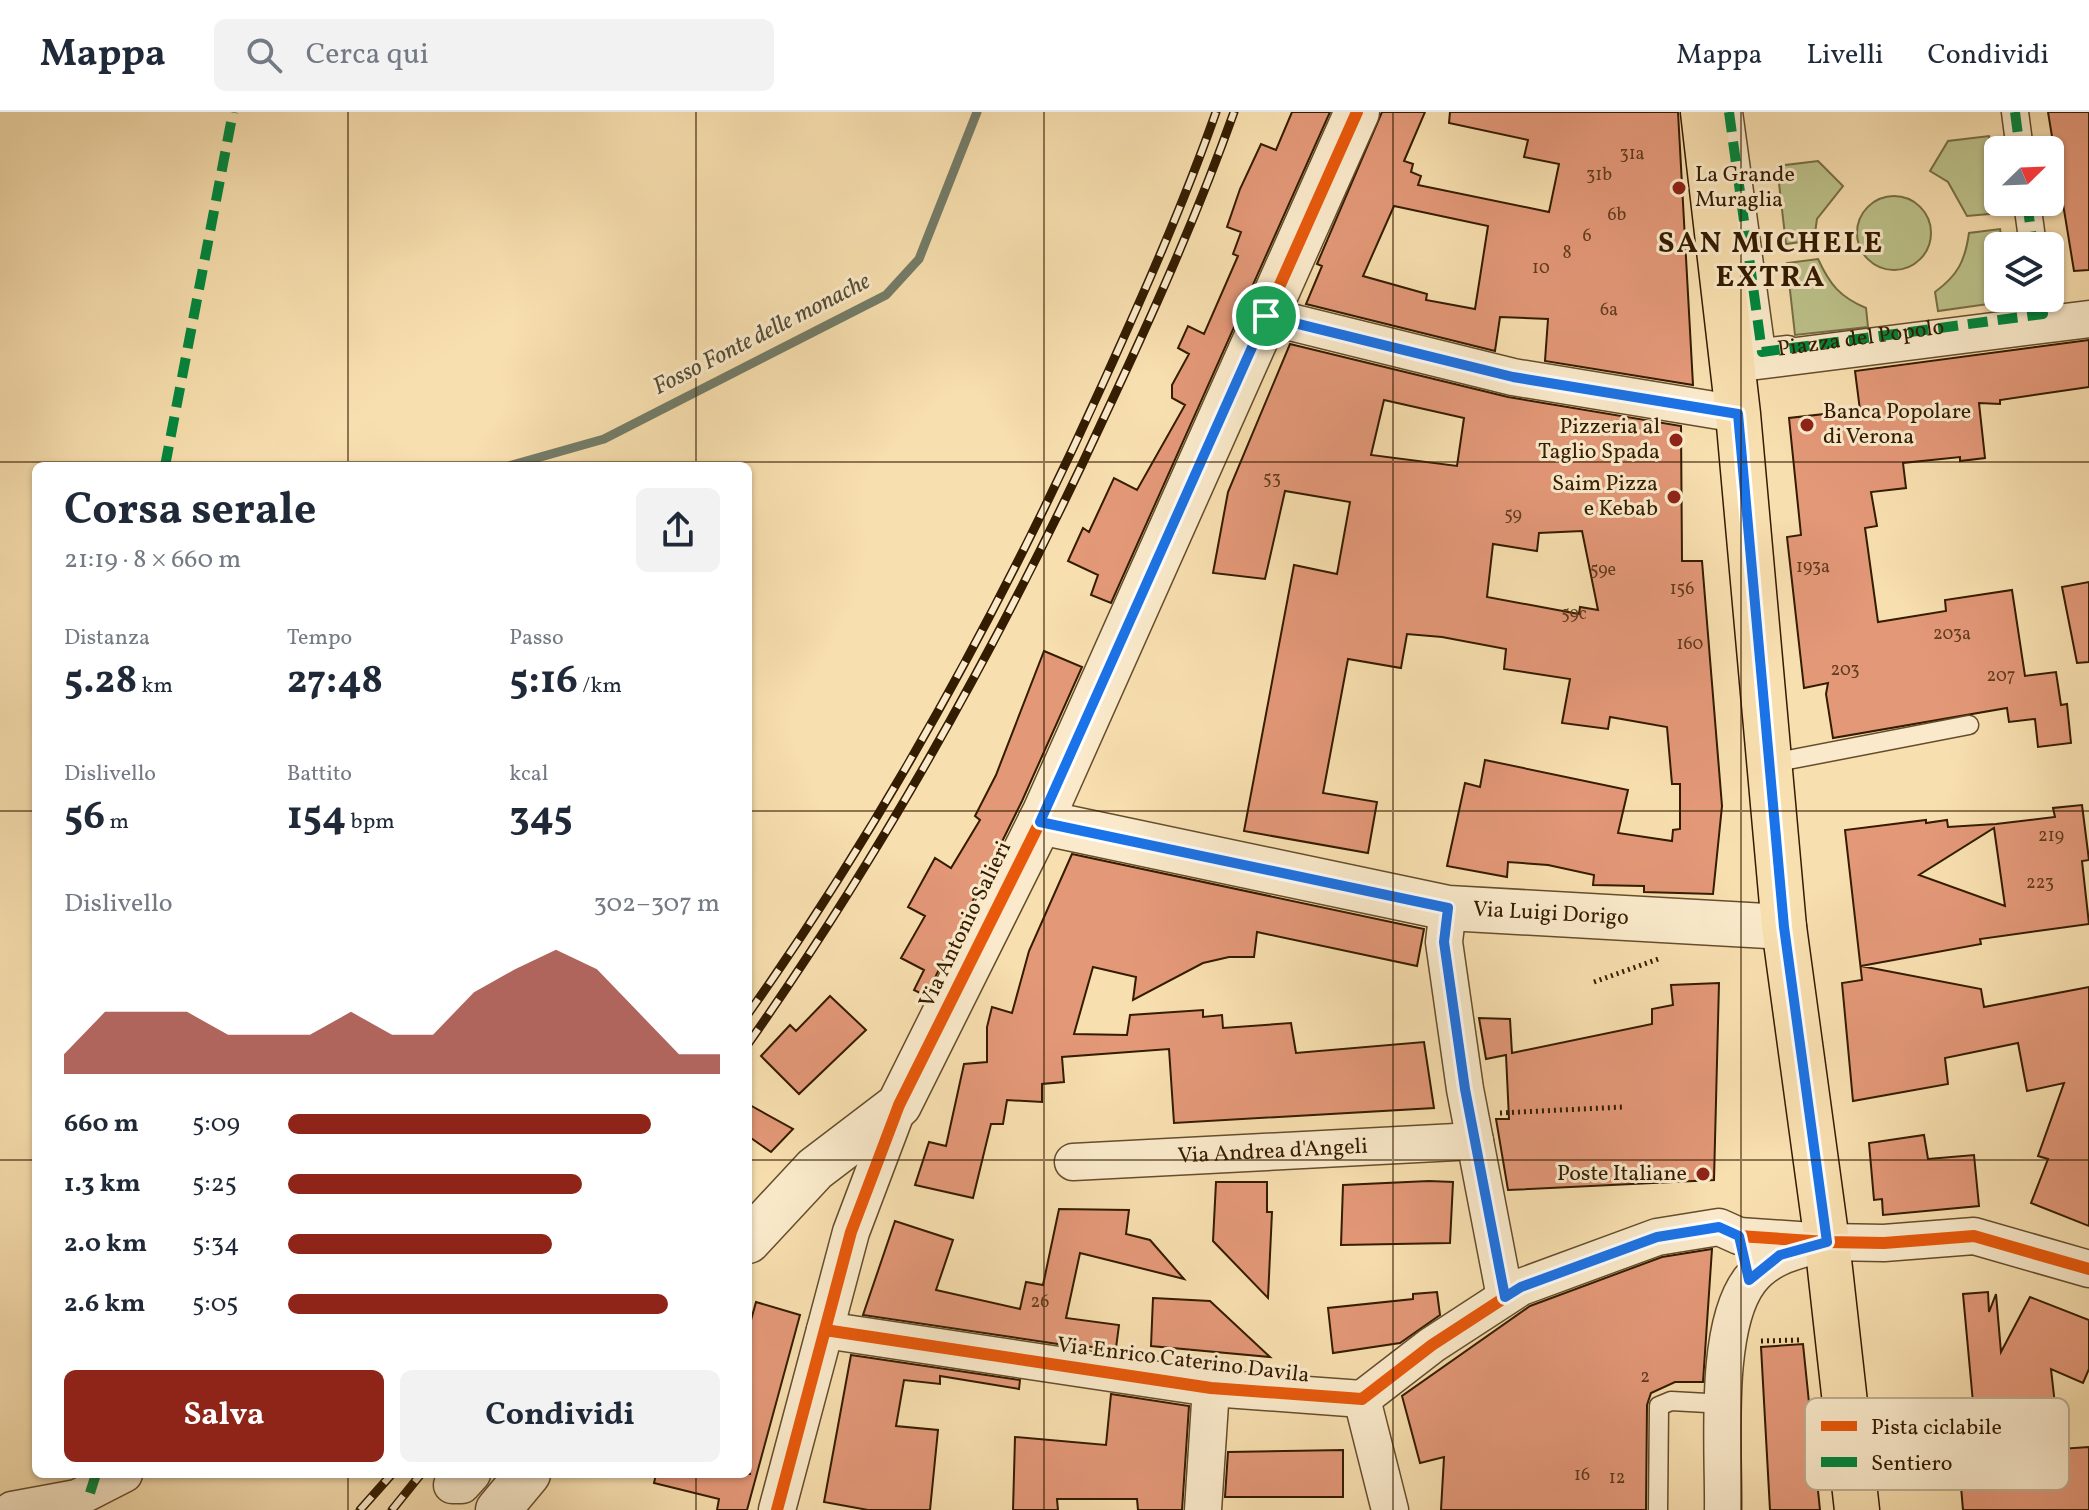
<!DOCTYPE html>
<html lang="it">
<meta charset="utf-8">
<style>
body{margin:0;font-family:Vollkorn,serif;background:#f2f2f3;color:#1f2937;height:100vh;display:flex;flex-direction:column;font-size:30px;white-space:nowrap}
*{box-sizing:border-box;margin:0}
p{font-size:26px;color:#747a83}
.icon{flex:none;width:44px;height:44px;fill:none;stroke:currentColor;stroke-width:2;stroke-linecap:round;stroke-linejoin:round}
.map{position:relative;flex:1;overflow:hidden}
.panel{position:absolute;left:32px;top:350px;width:720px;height:1016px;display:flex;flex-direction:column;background:#fff;border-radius:12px;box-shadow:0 2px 6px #0004}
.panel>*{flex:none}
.needle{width:52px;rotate:67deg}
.controls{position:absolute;left:1984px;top:24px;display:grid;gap:16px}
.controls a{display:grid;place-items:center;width:80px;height:80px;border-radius:12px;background:#fff;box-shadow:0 2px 6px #0004;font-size:40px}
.pin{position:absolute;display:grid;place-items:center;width:68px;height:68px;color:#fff;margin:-34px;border:4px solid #fff;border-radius:50%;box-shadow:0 2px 8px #0007}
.round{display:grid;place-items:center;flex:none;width:84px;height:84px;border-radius:12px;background:#f2f2f3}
.headline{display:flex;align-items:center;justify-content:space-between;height:136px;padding:0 32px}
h1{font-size:44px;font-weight:700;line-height:60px}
.figures{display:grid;grid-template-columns:repeat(3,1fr);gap:12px;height:136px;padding:8px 32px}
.figures div{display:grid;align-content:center}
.figures b{font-size:40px;font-weight:700}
.figures small{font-size:22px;font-weight:400}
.figures p{font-size:22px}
.chart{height:224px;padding:16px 32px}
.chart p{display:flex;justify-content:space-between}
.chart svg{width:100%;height:144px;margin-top:8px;fill:#8f2418;opacity:.7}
.cta{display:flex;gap:16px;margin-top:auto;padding:16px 32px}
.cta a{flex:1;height:92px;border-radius:12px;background:#8f2418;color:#fff;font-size:32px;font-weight:700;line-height:92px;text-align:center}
.cta a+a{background:#f2f2f3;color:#1f2937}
ul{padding:0 32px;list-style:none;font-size:26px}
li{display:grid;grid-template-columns:128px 96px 1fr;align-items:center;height:60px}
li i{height:20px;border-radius:10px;background:#8f2418}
header{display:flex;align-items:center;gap:48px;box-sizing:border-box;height:112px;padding:0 40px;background:#fff;border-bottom:2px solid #e0e1e3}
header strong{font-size:38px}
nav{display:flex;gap:44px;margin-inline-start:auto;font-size:28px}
.search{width:560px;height:72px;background:#f2f2f3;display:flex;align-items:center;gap:20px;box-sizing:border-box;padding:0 28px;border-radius:12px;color:#747a83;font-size:30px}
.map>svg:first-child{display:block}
</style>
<header>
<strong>Mappa</strong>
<div class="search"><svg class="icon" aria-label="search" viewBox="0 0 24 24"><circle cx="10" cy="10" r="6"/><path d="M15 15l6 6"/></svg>Cerca qui</div>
<nav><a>Mappa</a><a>Livelli</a><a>Condividi</a></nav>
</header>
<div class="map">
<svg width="2089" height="1398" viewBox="0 0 2089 1398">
<rect width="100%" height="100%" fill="#f8dfaf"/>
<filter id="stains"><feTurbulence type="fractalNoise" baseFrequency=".0025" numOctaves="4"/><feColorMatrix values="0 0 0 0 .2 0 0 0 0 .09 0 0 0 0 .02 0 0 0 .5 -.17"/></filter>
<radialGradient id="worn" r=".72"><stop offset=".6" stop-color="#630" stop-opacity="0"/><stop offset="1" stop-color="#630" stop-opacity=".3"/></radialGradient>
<path fill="#bdc28b" stroke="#786f46" stroke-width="2" d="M1989,24L2000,101L1967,104L1948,70L1930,59L1948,29Z
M1818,49L1843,74L1817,107L1814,128L1786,132L1777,54Z
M1857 121a37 37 0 1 1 74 0a37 37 0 1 1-74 0Z
M2000,117L2003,134H1998V186H2010V189L1938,199L1935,180C1958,163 1965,149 1969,121Z
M1818,147C1830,173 1840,185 1866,196L1868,215L1795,223L1787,151Z"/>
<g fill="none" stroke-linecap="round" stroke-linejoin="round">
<path stroke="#737c68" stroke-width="9" d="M509,354L604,327L886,183L919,147L977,0"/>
</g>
<path fill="#e39878" stroke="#341c00" stroke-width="2" fill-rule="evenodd" d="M1292,0H1330L1111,491L1091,483L1098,463L1068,449L1083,416L1089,420L1114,366L1137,378L1185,293L1172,286V273L1189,242L1178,236L1188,214L1204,222L1238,144L1233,142L1241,120L1227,115L1240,77L1261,32L1276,38Z
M1382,0H1425L1404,49L1413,52L1411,60L1421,64L1418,73L1549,100L1559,52L1524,45L1528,28L1449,11L1450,0H1678L1693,273L1545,249L1548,207L1500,205L1495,239L1306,192L1322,154L1317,152ZM1394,94L1488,114L1475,197L1426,188L1427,182L1363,164Z
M2048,0H2089V158L2074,159Z
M2089,228V275L2000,288V292L1979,291L1985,346L1960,349V345L1903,351L1906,376L1871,380L1877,414L1865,416L1878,510L1946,499L1945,488L2012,478L2025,564L2056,560L2061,593L2067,592L2071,631L2038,635L2035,607L2009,610L2007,596L1833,626L1826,582L1828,571L1804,576L1787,425L1801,423L1789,306L1860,298L1855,259Z
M1290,232L1508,285L1681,314L1682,449H1702L1722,694L1713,782L1644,780V774L1593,773L1594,763L1548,753L1508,750L1507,765L1447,754L1465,671L1480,675L1485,648L1628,678L1618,721L1672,729L1673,718L1680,717V672H1672L1667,615L1610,605L1608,617L1562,611L1570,567L1504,557L1506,537L1442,525L1407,522L1401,556L1348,547L1323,681L1377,690L1368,741L1244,719L1294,453L1337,462L1350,390L1285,379L1265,467L1213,461L1228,380ZM1384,288L1464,306L1457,354L1371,343ZM1582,419L1598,498L1580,495L1579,502L1487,485L1493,432L1537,439L1539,421Z
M2089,470V550L2077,551L2062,475Z
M1044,539L1082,555L1022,689L926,884L914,878L924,858L901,846L925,804L908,795L935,746L951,756L980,708L975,704L996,663Z
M2082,693L2089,748L2082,749L2089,812L1980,827L1981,832L1861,854L1981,877L1984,895L2089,875V1114L2031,1091L2048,1047L2038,1044L2064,971L2027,979L2018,931L1945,946L1948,972L1853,989L1842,871L1862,868L1845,718L1926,708V711L1947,708L1948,715L1996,712L2055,705L2053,696ZM1994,716L2005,794L1919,763Z
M1072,742L1424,817L1417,854L1257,820L1254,845H1229L1203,851L1133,888L1136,865L1093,855L1074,922L1127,923L1130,903L1203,898V905L1222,903L1223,916L1291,911L1296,941L1424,930L1434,996L1174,1011L1169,937L1062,945L1064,970L1042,972V990L1007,988L1003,1012H991L973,1086L915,1073L929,1030L946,1034L964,952L987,950V915L992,895L1012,901L1029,839Z
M1719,871L1714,1068L1508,1078L1496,1007H1509L1506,943L1486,947L1479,906L1510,907L1512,941L1652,912V897L1673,893L1671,873Z
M830,884L866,918L799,982L761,944L790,913L796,919Z
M748,992L793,1017L771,1040L748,1024Z
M1924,1023L1928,1047L1974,1043L1979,1094L1883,1103L1882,1087L1874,1088L1869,1031Z
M1429,1069L1453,1070L1450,1131L1341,1133L1343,1073Z
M1216,1070H1267V1100H1272L1268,1186L1213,1129Z
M1059,1097L1129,1098L1126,1122L1150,1128L1184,1167L1080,1141L1066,1206L1119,1213L1116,1236L1071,1234L863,1203L895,1109L953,1128L936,1178L1020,1197L1026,1170L1043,1173Z
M1712,1137L1703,1270H1675L1651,1281L1647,1293L1646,1398H1441L1444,1345L1420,1351L1402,1284L1530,1194L1662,1145Z
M1437,1180L1440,1203L1400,1231L1333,1241L1328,1196L1413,1187V1182Z
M1988,1180L1989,1200L1996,1182L2001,1240L2030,1185L2089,1208V1257L2083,1271L2051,1257L2060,1337L2089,1335V1398H1963L1960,1363L1939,1365L1936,1338L1977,1334L1963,1182Z
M1153,1186L1210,1189L1270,1245L1151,1234Z
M756,1190L800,1203L747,1398H717L719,1387L654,1371L656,1362H751H748V1219Z
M1803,1232L1820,1398H1770L1761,1235Z
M851,1243L1020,1268L1019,1277L940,1264V1272L904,1268L896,1314L938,1318L930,1398H868L824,1390Z
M1111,1282L1189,1294L1182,1398H1138L1137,1387H1057L1058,1398H1013L1015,1325L1106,1333Z
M1343,1338V1385H1225L1228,1340Z"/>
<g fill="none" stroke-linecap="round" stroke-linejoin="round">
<g stroke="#654d2c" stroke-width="21">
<path id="service" d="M1767,652L1969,613
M1658,1398L1659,1294L1671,1289L1725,1292"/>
</g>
<g stroke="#654d2c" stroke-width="29">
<path id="pedestrian" d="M1729,0L1762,240L1788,237
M2015,0L2020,38
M2027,90L2033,134
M2017,206L2043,202L2040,186"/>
</g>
<g stroke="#654d2c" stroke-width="39">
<g id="minor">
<path d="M1266,204L1513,265L1738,302"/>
<path d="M1733,252L2089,207"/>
<path d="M1448,796L1444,830L1465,977L1505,1185"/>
<path id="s1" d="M1073,1050L1475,1029"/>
<path d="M825,1218L1211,1276L1362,1287L1432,1233L1521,1175L1657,1125L1719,1115L1739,1124L1827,1130L1884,1131L1974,1124L2089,1157"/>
<path d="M1362,1287L1390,1398"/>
<path d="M452,1373H462L472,1362"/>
<path d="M12,1398L77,1386L124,1362"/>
<path d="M777,1398L851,1120L899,993"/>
<path d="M1203,1398L1211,1276"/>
<path d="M1723,1398C1724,1338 1713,1216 1750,1168C1766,1147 1790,1140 1814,1134"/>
</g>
</g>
<g stroke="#654d2c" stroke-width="47">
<g id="tertiary">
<path id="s2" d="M1040,710L1448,796L1784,815"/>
<path d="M748,1129L815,1057L899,993L1045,700L1357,0"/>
<path d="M498,1398L528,1362"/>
</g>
</g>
<g stroke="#341c00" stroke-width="47">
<path id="primary" d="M1703,0L1738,302L1784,815L1827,1130L1857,1398"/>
</g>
<path stroke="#341c00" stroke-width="5" stroke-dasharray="2 4" stroke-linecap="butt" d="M1594,870L1661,846
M1500,1001L1623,995
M1761,1229L1799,1228V1224"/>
<use href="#service" stroke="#faeacb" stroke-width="18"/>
<use href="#pedestrian" stroke="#faeacb" stroke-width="26"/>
<use href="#minor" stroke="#faeacb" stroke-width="36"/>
<use href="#tertiary" stroke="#faeacb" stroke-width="44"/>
<use href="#primary" stroke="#f8dfaf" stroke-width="44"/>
<g stroke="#341c00" stroke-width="9">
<path id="rail" d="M748,902C886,707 1006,486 1104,269C1144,181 1184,91 1216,0
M748,932C885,737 1001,528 1101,312C1149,210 1196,107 1234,0
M360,1398L392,1362
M392,1398L421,1362"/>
</g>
<use href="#rail" stroke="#faeacb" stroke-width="6" stroke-dasharray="18" stroke-linecap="butt"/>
<g stroke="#00873e" stroke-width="10" stroke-dasharray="20 10" stroke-linecap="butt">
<path id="s3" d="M1729,0L1762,240L2043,202L2040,186"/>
<path d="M2015,0L2020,38"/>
<path d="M2027,90L2033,134"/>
<path d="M165,354L233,0"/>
<path d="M90,1381L96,1362"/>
</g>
<g stroke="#faeacb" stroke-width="17">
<path id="cycleway" d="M825,1218L1211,1276L1362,1287L1432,1233L1521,1175L1657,1125L1719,1115L1739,1124L1827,1130L1884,1131L1974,1124L2089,1157
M777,1398L851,1120L899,993L1045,700L1357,0"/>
</g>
<use href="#cycleway" stroke="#e8590c" stroke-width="12"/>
</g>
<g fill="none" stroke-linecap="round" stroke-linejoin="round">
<g stroke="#fff" stroke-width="16">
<path id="route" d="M1266,204L1513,265L1738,302L1784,815L1827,1130L1780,1143L1749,1168L1739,1124L1719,1115L1657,1125L1521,1175L1505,1185L1465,977L1444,830L1448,796L1040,710Z"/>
</g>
<use href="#route" stroke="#1a73e8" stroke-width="10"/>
</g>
<path fill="none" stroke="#341c00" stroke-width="2" stroke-opacity="0.55" d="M348,0V354M696,0V354M1044,0V1398M1393,0V1398M1741,0V1398M0,350H2089M0,699H36M748,699H2089M0,1048H36M748,1048H2089M348,1362V1398M696,1362V1398"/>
<g fill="#8f2418" stroke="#faeacb" stroke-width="3">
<circle cx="1679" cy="76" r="8"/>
<circle cx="1807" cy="313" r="8"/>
<circle cx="1676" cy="328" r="8"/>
<circle cx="1674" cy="385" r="8"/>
<circle cx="1703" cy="1062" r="8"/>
</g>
<g text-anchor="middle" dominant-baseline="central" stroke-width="6" stroke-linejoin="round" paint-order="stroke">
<g font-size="18" fill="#603b1e">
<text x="1632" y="42">31a</text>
<text x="1599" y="63">31b</text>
<text x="1617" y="103">6b</text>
<text x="1587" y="124">6</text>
<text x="1567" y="141">8</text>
<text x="1541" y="156">10</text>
<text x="1609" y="198">6a</text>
<text x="1272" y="367">53</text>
<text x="1513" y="403">59</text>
<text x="1813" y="455">193a</text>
<text x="1603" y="458">59e</text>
<text x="1682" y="477">156</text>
<text x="1574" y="502">59c</text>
<text x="1952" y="522">203a</text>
<text x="1690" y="532">160</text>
<text x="1845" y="558">203</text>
<text x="2001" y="564">207</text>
<text x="2051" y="724">219</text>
<text x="2040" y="771">223</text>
<text x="1040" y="1190">26</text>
<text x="1645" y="1265">2</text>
<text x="1582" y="1363">16</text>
<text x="1617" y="1366">12</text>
</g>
<g font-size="22" fill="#341c00" stroke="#faeacb" text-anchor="end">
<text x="1695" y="63" text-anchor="start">La Grande<tspan x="1695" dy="25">Muraglia</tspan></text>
<text x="1823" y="300" text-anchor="start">Banca Popolare<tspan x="1823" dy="25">di Verona</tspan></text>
<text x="1660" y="315">Pizzeria al<tspan x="1660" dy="25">Taglio Spada</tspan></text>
<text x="1658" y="372">Saim Pizza<tspan x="1658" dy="25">e Kebab</tspan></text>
<text x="1687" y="1062">Poste Italiane</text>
</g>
<g font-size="22" fill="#341c00" stroke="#faeacb">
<text stroke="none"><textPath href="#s3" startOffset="342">Piazza del Popolo</textPath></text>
<text stroke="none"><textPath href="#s2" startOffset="520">Via Luigi Dorigo</textPath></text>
<text transform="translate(966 813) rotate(-64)">Via Antonio Salieri</text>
<text stroke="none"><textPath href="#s1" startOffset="200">Via Andrea d'Angeli</textPath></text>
<text transform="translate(1183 1249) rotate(7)">Via Enrico Caterino Davila</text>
</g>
<g font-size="24" font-style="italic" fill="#544c34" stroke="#faeacb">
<text transform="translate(762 223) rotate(-27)">Fosso Fonte delle monache</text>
</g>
<g font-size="30" font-weight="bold" letter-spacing="2" fill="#341c00" stroke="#faeacb">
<text x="1771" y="132">SAN MICHELE<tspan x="1771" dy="34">EXTRA</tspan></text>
</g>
</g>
<rect x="1805" y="1286" width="264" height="92" rx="12" fill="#faeacb" stroke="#bfac8e" stroke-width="2"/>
<rect x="1821" y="1309" width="36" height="10" fill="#e8590c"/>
<rect x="1821" y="1345" width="36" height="10" fill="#00873e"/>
<g font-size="22" fill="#341c00">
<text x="1871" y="1322">Pista ciclabile</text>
<text x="1871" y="1358">Sentiero</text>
</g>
<rect width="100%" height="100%" filter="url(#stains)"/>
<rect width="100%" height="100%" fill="url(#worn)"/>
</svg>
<div class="controls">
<a><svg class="needle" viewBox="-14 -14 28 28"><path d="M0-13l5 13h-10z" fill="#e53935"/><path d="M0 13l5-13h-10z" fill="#747a83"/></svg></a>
<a><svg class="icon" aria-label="layers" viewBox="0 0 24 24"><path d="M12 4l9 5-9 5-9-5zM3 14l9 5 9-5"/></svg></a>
</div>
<div class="pin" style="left:1266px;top:204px;background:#1e9e55"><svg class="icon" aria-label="arrive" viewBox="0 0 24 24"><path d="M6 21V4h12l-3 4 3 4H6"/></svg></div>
<section class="panel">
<div class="headline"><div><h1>Corsa serale</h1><p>21:19 · 8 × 660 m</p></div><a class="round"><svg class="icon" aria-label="share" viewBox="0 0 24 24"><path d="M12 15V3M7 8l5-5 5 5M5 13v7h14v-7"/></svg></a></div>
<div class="figures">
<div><p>Distanza</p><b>5.28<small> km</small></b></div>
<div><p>Tempo</p><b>27:48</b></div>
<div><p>Passo</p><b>5:16<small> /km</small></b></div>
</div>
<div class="figures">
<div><p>Dislivello</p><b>56<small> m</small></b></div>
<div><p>Battito</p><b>154<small> bpm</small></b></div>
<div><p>kcal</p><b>345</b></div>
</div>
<div class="chart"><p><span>Dislivello</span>302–307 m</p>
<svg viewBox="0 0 160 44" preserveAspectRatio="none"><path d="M0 44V38L10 25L20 25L30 25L40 32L50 32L60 32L70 25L80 32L90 32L100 19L110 12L120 6L130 12L140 25L150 38L160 38V44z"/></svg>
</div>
<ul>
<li><b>660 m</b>5:09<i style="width:84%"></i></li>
<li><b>1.3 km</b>5:25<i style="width:68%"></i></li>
<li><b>2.0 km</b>5:34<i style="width:61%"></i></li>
<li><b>2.6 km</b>5:05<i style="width:88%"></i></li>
</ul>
<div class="cta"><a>Salva</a><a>Condividi</a></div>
</section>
</div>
